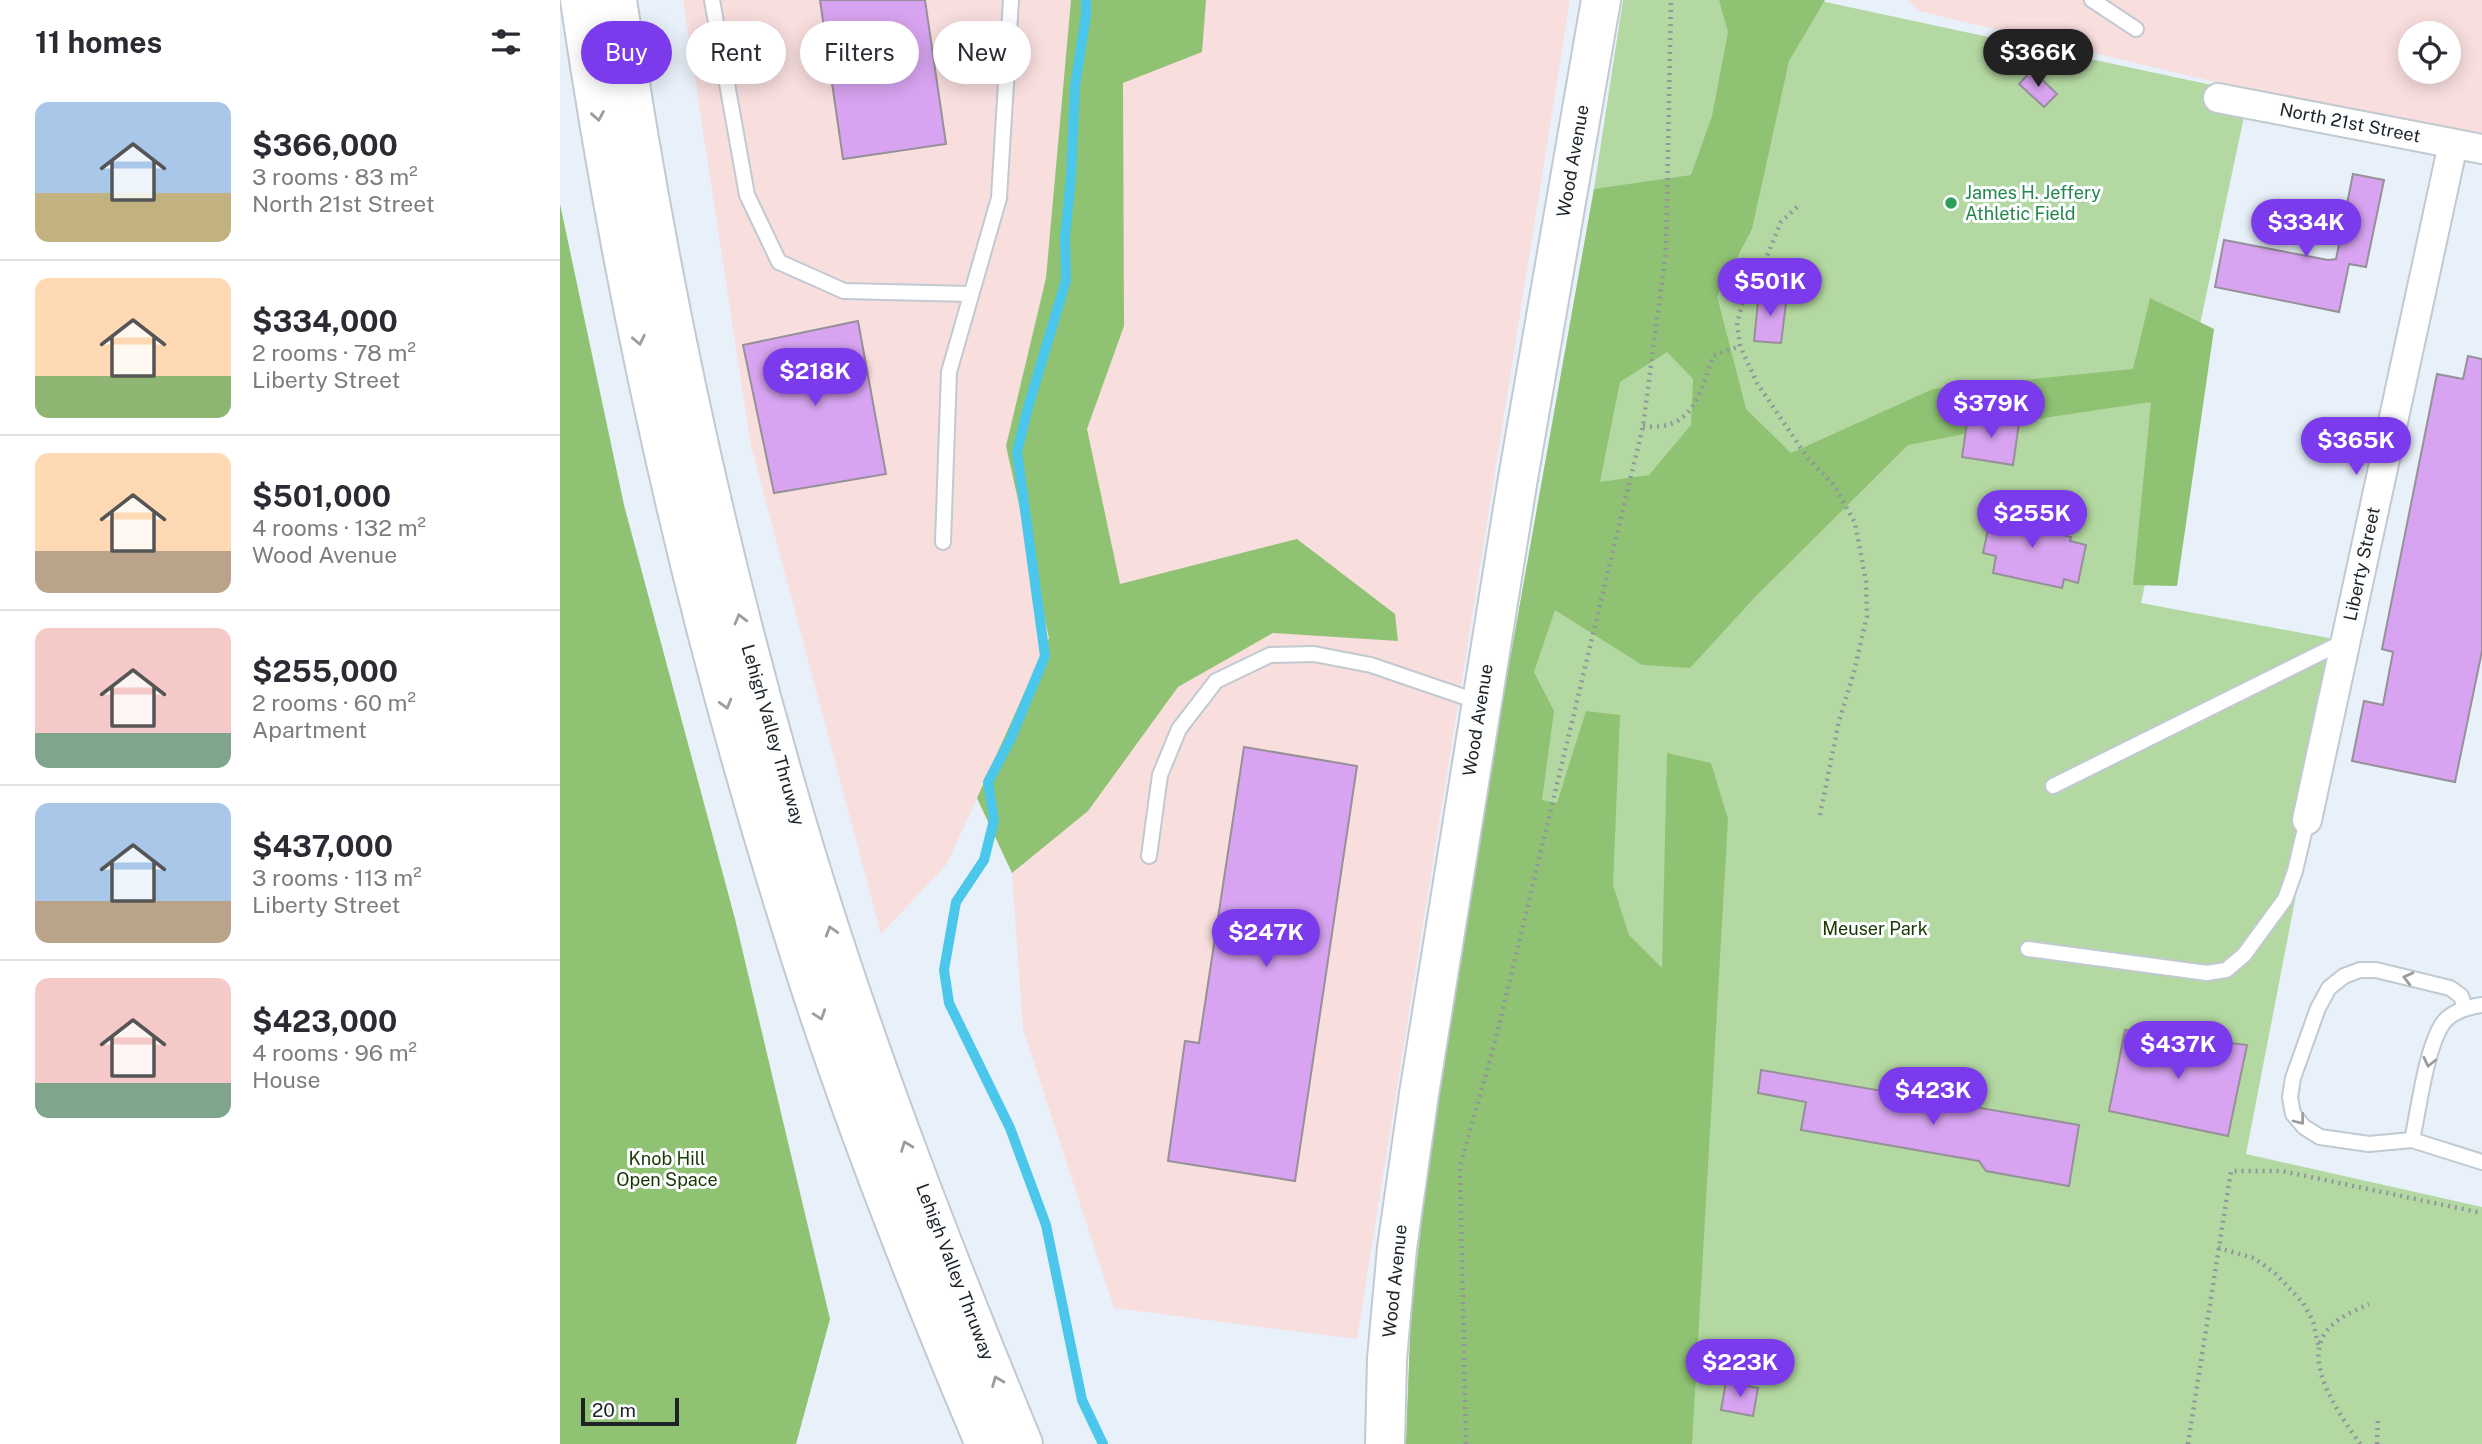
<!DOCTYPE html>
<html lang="en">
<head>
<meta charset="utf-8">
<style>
  body { margin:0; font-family:"Public Sans",sans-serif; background:#f2f2f3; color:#2b2b33; height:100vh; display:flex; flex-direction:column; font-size:26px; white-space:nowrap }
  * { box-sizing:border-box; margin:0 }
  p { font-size:23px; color:#7c7c81 }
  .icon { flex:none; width:38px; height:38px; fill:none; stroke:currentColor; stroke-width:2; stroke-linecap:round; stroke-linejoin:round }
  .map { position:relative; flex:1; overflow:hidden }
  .side { display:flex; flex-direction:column; background:#fff; width:560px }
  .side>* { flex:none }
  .guide { position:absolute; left:21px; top:21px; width:665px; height:63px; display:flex; gap:14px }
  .buttons { position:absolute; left:1838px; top:21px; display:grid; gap:14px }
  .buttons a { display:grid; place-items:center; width:63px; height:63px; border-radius:50%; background:#fff; box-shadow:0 4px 18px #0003; font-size:35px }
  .scale { position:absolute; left:21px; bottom:18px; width:98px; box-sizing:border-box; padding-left:7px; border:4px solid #1f2225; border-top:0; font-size:19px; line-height:24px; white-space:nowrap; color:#1f2225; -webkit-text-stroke:5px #fbfdfe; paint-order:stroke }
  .price { position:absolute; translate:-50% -60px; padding:0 16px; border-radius:24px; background:#7c3aed; color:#fff; font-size:23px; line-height:46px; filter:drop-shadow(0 2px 4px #0008) }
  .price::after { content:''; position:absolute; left:50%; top:42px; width:21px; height:16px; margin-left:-10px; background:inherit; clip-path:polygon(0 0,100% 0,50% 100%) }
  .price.active { background:#222; color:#fff }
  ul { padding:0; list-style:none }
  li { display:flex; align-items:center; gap:21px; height:175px; padding:0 35px }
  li+li { border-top:2px solid #e1e1e2 }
  li span { display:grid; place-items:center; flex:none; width:196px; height:140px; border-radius:14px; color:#555 }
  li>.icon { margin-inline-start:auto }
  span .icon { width:84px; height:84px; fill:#fffc; stroke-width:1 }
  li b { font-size:30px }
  h2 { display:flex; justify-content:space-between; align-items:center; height:84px; padding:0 35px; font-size:30px }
  .chip { padding:0 24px; border-radius:32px; background:#fff; box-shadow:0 4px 18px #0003; font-size:24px; line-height:63px }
  .chip.active { background:#7c3aed; color:#fff }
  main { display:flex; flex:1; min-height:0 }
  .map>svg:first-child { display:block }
  .industrial { fill:#f9dede; fill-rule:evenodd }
  .green { fill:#b4d8a1 }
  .forest { fill:#90c274; fill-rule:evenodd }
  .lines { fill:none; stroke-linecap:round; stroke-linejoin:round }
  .stream { stroke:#4ac7ea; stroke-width:10 }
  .building { fill:#d8a4f1; stroke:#969099; stroke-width:2 }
  .service-casing { stroke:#c1c9d1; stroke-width:18 }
  .minor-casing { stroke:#c1c9d1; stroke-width:32 }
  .secondary-casing { stroke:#c1c9d1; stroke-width:42 }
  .motorway-casing { stroke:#c1c9d1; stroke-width:42 }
  .path { stroke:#90969c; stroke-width:4.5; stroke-dasharray:2 5; stroke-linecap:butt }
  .service { stroke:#fff; stroke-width:14 }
  .minor { stroke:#fff; stroke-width:28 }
  .secondary { stroke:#fff; stroke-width:38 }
  .motorway { stroke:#fff; stroke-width:38 }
  .oneway { stroke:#9a9c9d }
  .leisure-dot { fill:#2e9e5b; stroke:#fbfdfe; stroke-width:2.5 }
  .labels { text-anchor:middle; stroke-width:6; stroke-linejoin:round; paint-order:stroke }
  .street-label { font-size:18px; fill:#1f2225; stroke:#fbfdfe }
  .leisure-label { font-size:18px; fill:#27864d; stroke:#fbfdfe; text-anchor:start }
  .park-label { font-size:18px; fill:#193800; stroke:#fbfdfe }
</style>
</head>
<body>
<main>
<section class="side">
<h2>11 homes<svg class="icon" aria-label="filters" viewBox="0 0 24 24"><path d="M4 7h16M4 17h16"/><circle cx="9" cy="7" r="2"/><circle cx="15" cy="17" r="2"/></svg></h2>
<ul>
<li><span style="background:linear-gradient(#a9c7e8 65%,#c2b280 0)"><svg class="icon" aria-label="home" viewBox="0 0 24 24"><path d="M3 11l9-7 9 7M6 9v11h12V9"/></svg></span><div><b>$366,000</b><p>3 rooms · 83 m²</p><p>North 21st Street</p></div></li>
<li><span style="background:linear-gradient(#ffd9b3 70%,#8fb573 0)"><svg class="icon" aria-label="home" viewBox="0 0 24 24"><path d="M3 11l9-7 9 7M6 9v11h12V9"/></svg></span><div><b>$334,000</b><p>2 rooms · 78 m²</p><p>Liberty Street</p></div></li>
<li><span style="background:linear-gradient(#ffd9b3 70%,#b9a48a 0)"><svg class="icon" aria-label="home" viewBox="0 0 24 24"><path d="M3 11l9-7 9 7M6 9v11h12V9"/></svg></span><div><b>$501,000</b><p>4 rooms · 132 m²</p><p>Wood Avenue</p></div></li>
<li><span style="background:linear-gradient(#f6c9c9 75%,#7fa58c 0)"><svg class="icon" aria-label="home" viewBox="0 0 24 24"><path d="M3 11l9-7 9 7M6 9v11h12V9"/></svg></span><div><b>$255,000</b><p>2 rooms · 60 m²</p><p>Apartment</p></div></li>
<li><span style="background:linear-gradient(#a9c7e8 70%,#b9a48a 0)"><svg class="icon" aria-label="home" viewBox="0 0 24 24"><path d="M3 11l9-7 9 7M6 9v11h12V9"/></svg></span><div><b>$437,000</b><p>3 rooms · 113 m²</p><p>Liberty Street</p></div></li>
<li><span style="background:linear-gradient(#f6c9c9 75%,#7fa58c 0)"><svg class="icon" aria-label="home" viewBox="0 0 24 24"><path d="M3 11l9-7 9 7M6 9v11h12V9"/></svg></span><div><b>$423,000</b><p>4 rooms · 96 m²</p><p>House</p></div></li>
</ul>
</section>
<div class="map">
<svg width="1922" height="1444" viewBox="0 0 1922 1444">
  <rect width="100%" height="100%" fill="#e8f0f9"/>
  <path class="industrial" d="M123,0H1010L797,1339L554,1308L463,1029L452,873L417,799L386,865L321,934L191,446Z
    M1347,0H1922V146L1359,11ZM1850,33H1888V72H1850Z"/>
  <path class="green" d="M1063,0H1256L1689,93L1581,603L1785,641L1686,1154L1922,1207V1444H846L851,1312L863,1205L907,901L1034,189Z"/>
  <path class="forest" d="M511,0H646L642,52L563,83L564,326L527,429L560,584L737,539L835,614L838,641L713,633L618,687L528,811L452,873L417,798L489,638L446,446L486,278Z
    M1159,0H1265L1229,61L1192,229L1157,296L1186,409L1231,453L1373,389L1573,369L1590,298L1654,329L1617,586L1573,585L1591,402L1490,417L1348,445L1196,596L1130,668L1082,665L995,610L974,672L994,711L982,800L997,803L1026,711L1060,715L1053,885L1069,935L1102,968L1107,753L1151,763L1168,819L1132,1444H846L851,1312L875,1113L907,901L1034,189L1131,175L1152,116L1168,32ZM1107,352L1133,379L1131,425L1089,475L1040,482L1060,382Z
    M0,204L64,505L175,919L270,1319L236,1444H0Z"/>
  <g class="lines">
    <path class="stream" d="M526,0V15L515,86L511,177L505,237L506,280L467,411L457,452L485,656L451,738L428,782L434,820L424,860L396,902L384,970L389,1003L450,1128L486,1225L522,1400L543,1444"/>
  </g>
  <path class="building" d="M260,0H365L386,144L283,159Z
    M1472,70L1497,94L1484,107L1459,84Z
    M1793,174L1824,180L1806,267L1789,264L1779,312L1655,287L1664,240L1768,260L1776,259Z
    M1199,292L1227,295L1221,343L1194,341Z
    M298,321L326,474L214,493L183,345Z
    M1908,356L1922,359V651L1895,782L1792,761L1804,701L1823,705L1833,652L1822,649L1877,374L1903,379Z
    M1408,416L1459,423L1453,465L1402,457Z
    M1433,507L1474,516L1480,521L1478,530L1511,537L1510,541L1526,545L1518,583L1504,579L1502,588L1433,573L1436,556L1423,553Z
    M684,747L797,766L735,1181L608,1161L625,1041L639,1043Z
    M1565,1030L1687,1045L1668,1136L1549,1111Z
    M1201,1070L1519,1125L1509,1186L1426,1171L1419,1161L1241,1130L1246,1102L1198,1093Z
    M1166,1382L1198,1388L1193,1416L1161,1410Z"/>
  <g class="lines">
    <g class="service-casing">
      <path id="service" d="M152,0L187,195L219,262L284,291L411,294
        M1532,0L1576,29
        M383,542L389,372L439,198L451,0
        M1493,786L1785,641
        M589,856L600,775L619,729L656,681L710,655L754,654L811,665L919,702
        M1468,949L1647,973L1666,970L1684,955L1725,899L1735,871L1747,820
        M1905,1008L1901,996L1890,988L1816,970H1800L1784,976L1769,988L1758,1008L1733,1078L1730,1097L1733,1114L1744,1127L1760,1137L1809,1144L1852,1140L1922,1162
        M1852,1140C1859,1108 1866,1048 1883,1023C1892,1011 1908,1007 1922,1005"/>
    </g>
    <g class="minor-casing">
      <path id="minor" d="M1658,98L1922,149
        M1747,820L1893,144"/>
    </g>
    <g class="secondary-casing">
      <path id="secondary" d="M825,1444L827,1359L837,1248L859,1094L957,484L1041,0"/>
    </g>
    <g class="motorway-casing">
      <path id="motorway" d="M20,0C68,327 142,649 243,964C295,1127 358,1286 425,1444
        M57,0C96,265 151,526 225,783C289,1008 374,1228 463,1444"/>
    </g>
    <path class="path" d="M1237,207L1221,222L1197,280L1183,301L1177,323L1180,346L1197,383L1247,457L1274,485L1295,523L1306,581L1307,616L1294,672L1279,721L1260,815
      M1083,426C1132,432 1140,395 1153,356L1180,346
      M1658,1248L1694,1258L1716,1274L1743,1303L1753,1321L1759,1349
      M906,1444L900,1167L936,1038L1083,426L1106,251L1111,0
      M1628,1444L1671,1171H1722L1922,1213
      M1800,1444C1781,1416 1737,1358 1771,1326C1781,1316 1796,1310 1809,1304
      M1817,1444L1818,1418"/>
    <use href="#service" class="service"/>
    <use href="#minor" class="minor"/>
    <use href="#secondary" class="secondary"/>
    <use href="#motorway" class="motorway"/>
  </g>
  <defs><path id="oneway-chevron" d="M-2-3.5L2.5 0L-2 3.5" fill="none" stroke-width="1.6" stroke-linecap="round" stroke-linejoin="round" transform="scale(1.75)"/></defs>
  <g class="oneway">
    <use href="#oneway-chevron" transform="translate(38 116) rotate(80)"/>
    <use href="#oneway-chevron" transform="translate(79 340) rotate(78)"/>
    <use href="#oneway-chevron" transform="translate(180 619) rotate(-105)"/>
    <use href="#oneway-chevron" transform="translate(166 704) rotate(74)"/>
    <use href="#oneway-chevron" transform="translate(271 931) rotate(-107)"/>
    <use href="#oneway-chevron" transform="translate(1848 978) rotate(-166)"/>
    <use href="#oneway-chevron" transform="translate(260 1015) rotate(71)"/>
    <use href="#oneway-chevron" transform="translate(1869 1062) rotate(103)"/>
    <use href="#oneway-chevron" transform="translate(1740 1120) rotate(52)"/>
    <use href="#oneway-chevron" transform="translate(346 1146) rotate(-111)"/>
    <use href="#oneway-chevron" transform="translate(437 1381) rotate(-112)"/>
  </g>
  <circle class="leisure-dot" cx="1391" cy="203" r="7"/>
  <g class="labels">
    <g class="street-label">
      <text transform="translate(1790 123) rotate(11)" y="6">North 21st Street</text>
      <text transform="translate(1013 161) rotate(-80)" y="6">Wood Avenue</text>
      <text transform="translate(1802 564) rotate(-78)" y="6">Liberty Street</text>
      <text transform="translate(918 720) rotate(-81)" y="6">Wood Avenue</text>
      <text transform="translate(213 735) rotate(74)" y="6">Lehigh Valley Thruway</text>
      <text transform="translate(395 1272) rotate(69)" y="6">Lehigh Valley Thruway</text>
      <text transform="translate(835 1281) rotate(-84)" y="6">Wood Avenue</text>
    </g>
    <g class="leisure-label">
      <text x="1405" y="199">James H. Jeffery<tspan x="1405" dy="21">Athletic Field</tspan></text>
    </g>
    <g class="park-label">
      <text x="1315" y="935">Meuser Park</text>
      <text x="107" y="1165">Knob Hill<tspan x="107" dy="21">Open Space</tspan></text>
    </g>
  </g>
</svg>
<div class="buttons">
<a><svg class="icon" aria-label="locate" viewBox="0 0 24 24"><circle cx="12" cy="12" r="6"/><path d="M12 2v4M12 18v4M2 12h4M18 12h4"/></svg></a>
</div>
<div class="scale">20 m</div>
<b class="price active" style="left:1478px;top:89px">$366K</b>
<b class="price" style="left:1746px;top:259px">$334K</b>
<b class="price" style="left:1210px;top:318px">$501K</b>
<b class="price" style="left:255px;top:408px">$218K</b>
<b class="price" style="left:1431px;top:440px">$379K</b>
<b class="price" style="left:1796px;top:477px">$365K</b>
<b class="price" style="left:1472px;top:550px">$255K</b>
<b class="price" style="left:706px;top:969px">$247K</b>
<b class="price" style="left:1618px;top:1081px">$437K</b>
<b class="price" style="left:1373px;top:1127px">$423K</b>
<b class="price" style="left:1180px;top:1399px">$223K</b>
<div class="guide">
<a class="chip active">Buy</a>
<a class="chip">Rent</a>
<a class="chip">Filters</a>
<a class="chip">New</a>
</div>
</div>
</main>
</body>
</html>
